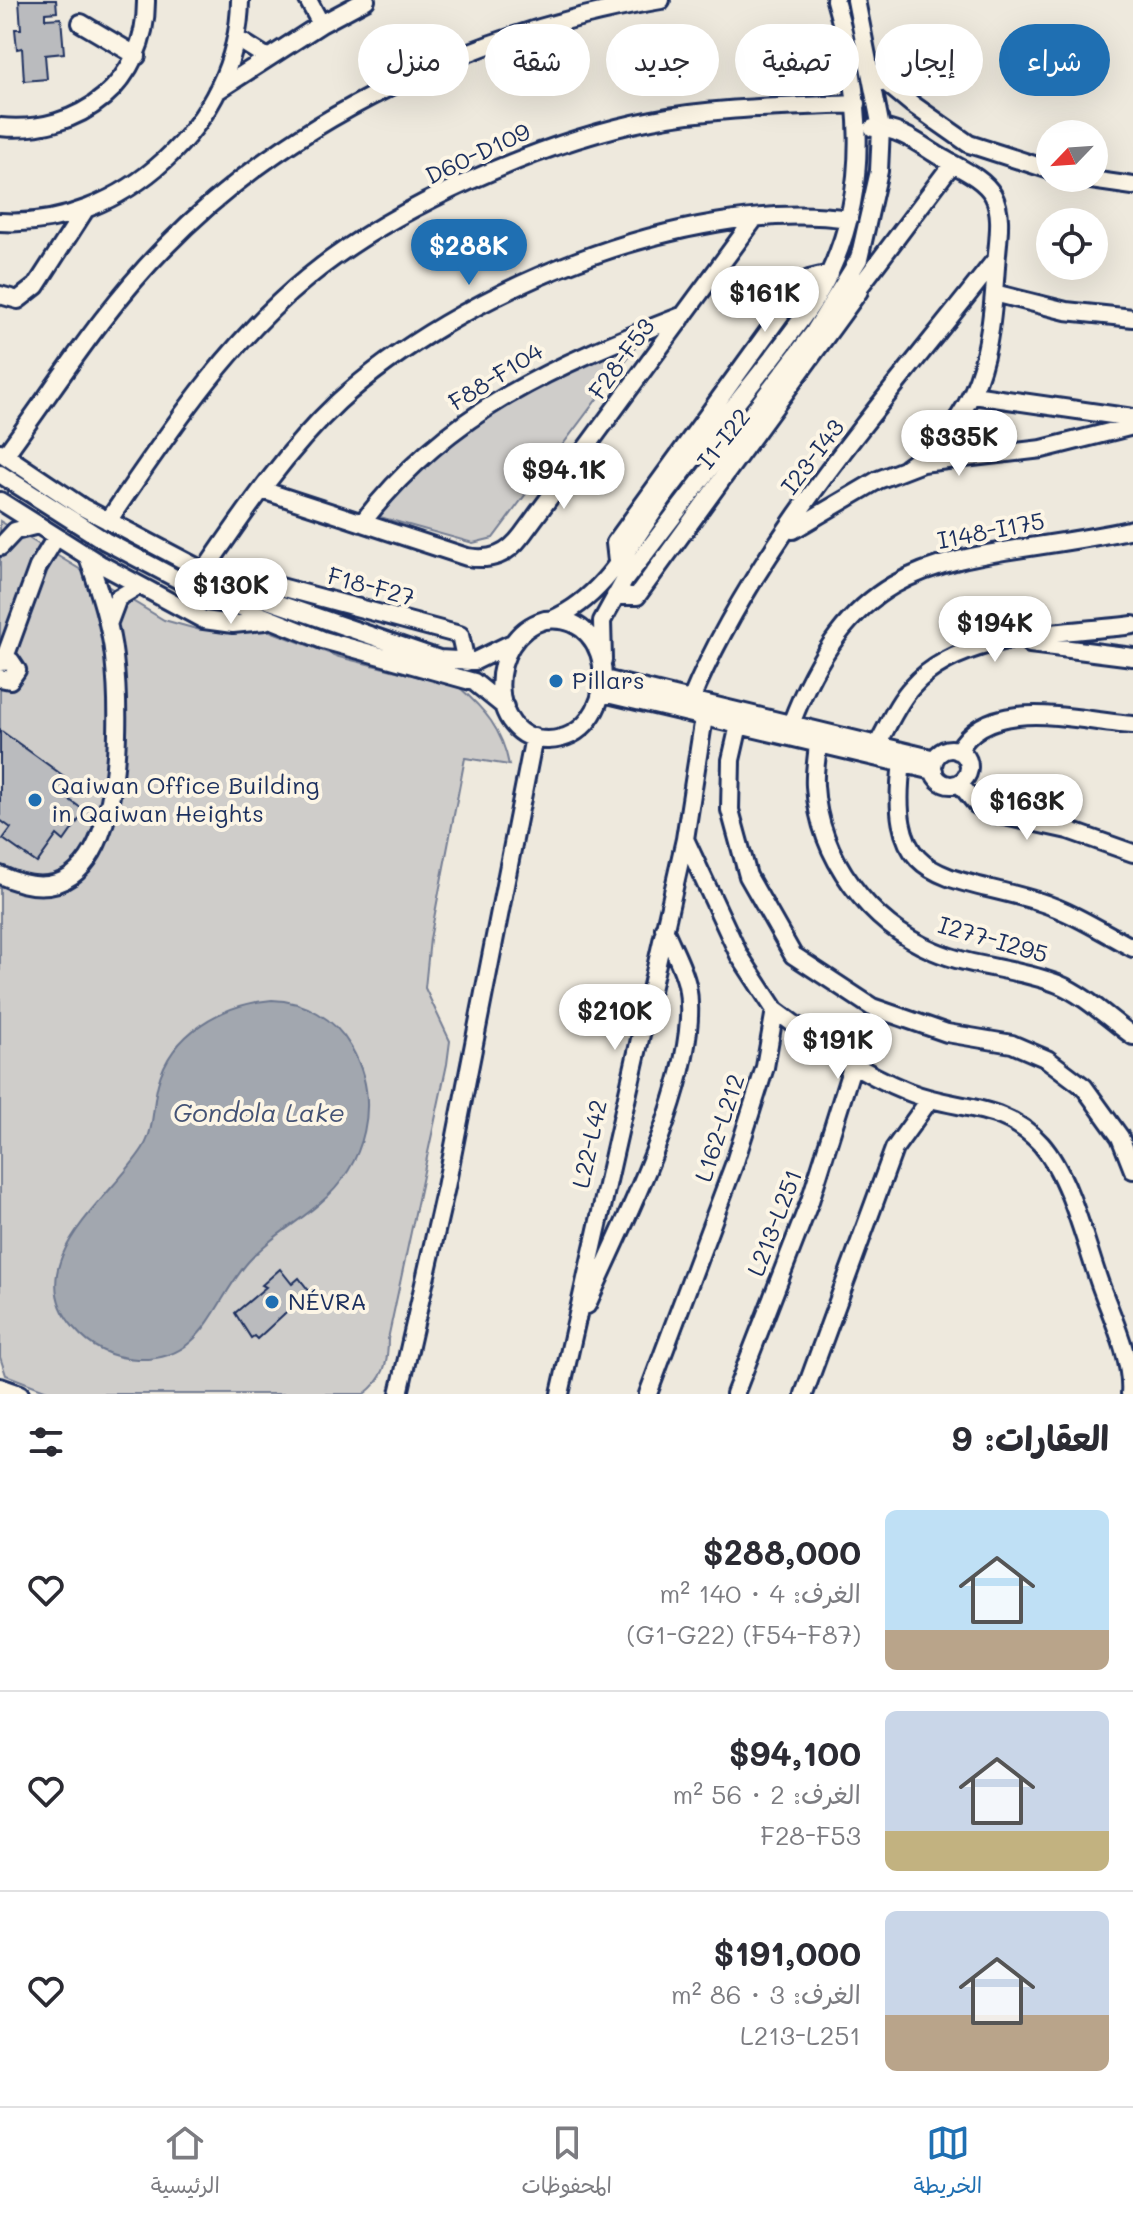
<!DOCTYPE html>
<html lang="ar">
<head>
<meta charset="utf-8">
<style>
  body { margin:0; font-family:Mali,"Playpen Sans Arabic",sans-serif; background:#f2f2f3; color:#2b2b33; direction:rtl; height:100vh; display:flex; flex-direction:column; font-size:30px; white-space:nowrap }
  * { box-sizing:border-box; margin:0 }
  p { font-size:26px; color:#7c7c81 }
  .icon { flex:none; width:44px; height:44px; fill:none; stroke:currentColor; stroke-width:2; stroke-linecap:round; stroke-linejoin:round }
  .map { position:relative; height:1394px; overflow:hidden; direction:ltr }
  .drawer { display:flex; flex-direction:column; background:#fff; flex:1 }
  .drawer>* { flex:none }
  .hud { position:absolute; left:24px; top:24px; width:1086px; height:72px; direction:rtl; display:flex; gap:16px }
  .needle { width:52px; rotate:245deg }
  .tools { position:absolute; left:1036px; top:120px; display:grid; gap:16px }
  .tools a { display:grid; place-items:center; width:72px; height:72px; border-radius:50%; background:#fff; box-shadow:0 8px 32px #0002; font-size:40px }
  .price { position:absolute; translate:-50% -68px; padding:0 18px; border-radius:28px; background:#fff; color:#222; font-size:26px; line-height:52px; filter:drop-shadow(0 2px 4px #0008) }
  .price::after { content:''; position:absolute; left:50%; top:48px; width:24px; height:18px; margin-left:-12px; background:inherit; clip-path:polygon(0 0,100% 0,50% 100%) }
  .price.current { background:#1f6fb2; color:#fff }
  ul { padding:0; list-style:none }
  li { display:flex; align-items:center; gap:24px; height:200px; padding:0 24px }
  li+li { border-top:2px solid #e1e1e2 }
  li span { display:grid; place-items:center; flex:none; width:224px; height:160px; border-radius:12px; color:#555 }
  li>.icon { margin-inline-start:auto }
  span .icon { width:96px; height:96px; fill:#fffc; stroke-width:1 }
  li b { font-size:34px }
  h2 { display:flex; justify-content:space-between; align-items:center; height:96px; padding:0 24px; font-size:34px }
  .tag { padding:0 28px; border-radius:36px; background:#fff; box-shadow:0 8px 32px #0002; font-size:28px; line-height:72px }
  .tag.current { background:#1f6fb2; color:#fff }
  .tab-bar { display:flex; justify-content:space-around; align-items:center; height:112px; border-top:2px solid #e1e1e2; background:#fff; font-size:22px; color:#7c7c81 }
  .tab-bar a { display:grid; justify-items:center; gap:4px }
  .tab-bar .current { color:#1f6fb2 }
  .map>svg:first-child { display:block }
  .green { fill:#cfcdca; stroke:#757e94; stroke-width:2 }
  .water { fill:#a2a7af; stroke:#6c778f; stroke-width:2 }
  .building { fill:#babbbe; stroke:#1b2f5e; stroke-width:2 }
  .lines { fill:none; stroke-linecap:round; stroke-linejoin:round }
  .minor-casing { stroke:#1b2f5e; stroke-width:22 }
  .minor { stroke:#fcf5e5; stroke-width:16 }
  .poi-dot { fill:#1f6fb2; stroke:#fcf5e5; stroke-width:3 }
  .labels { text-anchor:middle; stroke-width:8; stroke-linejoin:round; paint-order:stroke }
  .street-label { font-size:24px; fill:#1b2f5e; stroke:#fcf5e5 }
  .poi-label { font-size:24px; fill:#1b2f5e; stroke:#fcf5e5; text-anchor:start }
  .water-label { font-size:26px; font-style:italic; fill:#445376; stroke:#fcf5e5 }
</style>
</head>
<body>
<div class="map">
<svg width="1133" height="1394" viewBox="0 0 1133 1394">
  <rect width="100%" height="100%" fill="#eee9dd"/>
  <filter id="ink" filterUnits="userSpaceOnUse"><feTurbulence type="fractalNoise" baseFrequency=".0125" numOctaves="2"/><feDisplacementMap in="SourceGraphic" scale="16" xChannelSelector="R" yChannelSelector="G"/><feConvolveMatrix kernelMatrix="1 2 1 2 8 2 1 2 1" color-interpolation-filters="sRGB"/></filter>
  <g filter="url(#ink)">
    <path class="green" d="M634,342L635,348L493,538L473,543L380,517V511L424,463L521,390Z
      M0,521L164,620L200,630L262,628L339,657L458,686C485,710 502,729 509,765L465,758L430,939L425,988L450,1041L447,1064L388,1339C388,1363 384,1379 364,1394H55L6,1375L0,1357Z"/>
    <path class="water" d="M272,1000C304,1001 335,1018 351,1047C382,1101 366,1165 319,1204C296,1224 269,1238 249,1261C213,1301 205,1362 137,1359C112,1358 90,1347 74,1328C17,1262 111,1199 143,1148C155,1128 152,1106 158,1084C171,1033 223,1004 272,1000Z"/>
    <path class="building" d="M19,0H56L57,12L45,13V19L61,18L64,53L45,55L47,79L24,81L22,48L17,49L15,29H21Z
      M0,730L65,777L56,790L85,811L64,841L57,835L37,863L3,839L11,828L0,820Z
      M280,1269L292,1284L299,1278L309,1291L257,1339L254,1336L251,1338L235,1313L266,1287L262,1285Z"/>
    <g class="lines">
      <g class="minor-casing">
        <path id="minor" d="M308,0L321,24
          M81,23L137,56
          M236,38L268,58
          M872,71L912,104L969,144L1050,170
          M217,91L321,24L366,0
          M0,127C80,135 147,82 146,0
          M873,128C898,127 918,143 939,156C956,167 982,176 993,195C1004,215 997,244 996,267C990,353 983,416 906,468
          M1077,178L1133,186
          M0,222C121,230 239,122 240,0
          M994,293L1066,311L1133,318
          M0,295L18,300L36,286L85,210
          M852,297L952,164
          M973,395L1133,418
          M0,452L82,507L244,592L439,659L475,661L510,644
          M5,455C56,386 103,310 164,248C293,115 480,30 661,0
          M0,474L105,541L198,590L323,640L474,682L505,707
          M262,490L467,557C492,561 507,555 522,535L755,218
          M0,501L100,564L204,620L233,624L265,621
          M108,521C167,435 226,344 307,278C393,207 543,141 652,120C718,107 789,107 857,104
          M362,523C448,410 556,365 684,315
          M793,530L878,480L922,463L1042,449L1133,426
          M0,547L15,531L38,525
          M617,561L615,543L796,293L809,279L830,274
          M203,573C244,513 285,452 338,402C456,293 687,196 849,219
          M244,592L266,583L460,635L466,662
          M615,596H637L859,291
          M553,619C609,595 636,532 672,486C705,442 739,400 773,357C793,330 816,303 830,272C871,184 861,91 835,0
          M545,620C622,611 621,738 548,740C486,741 484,637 545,620Z
          M109,622L118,598L138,586
          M1030,644L1133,657
          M4,660L38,567L56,537
          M603,660L602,621L624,581L814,332L859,259L879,171L881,128L856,0
          M0,662L11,661L17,670L10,680L0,678
          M604,679L935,759
          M603,693L934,771
          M691,700C756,542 891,394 996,259
          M791,724C862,535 968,566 1133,529
          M739,725L731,760L730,810L748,876L793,955L872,1007L947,1033L1012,1044L1047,1059L1084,1087L1120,1137L1133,1170
          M818,744C817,757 814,772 815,786C819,857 869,924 934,951C973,968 1018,968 1058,984C1085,995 1109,1019 1133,1036
          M877,745C888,726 897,703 912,687C961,631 1064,634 1133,625
          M933 767a18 18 0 1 1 36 0a18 18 0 1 1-36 0Z
          M958,751C990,693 1080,722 1133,725
          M902,763C886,888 948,873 1040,902C1072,912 1103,932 1133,948
          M960,784L977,805L991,813L1068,830L1133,853
          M0,875C125,934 122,727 114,657C110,622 99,590 88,557
          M775,1010C818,1042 858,1072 909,1092C957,1111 1003,1102 1041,1144C1070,1177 1085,1242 1100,1284C1111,1315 1133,1360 1130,1394
          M587,1305C621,1227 704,1069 687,985C683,966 671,946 664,928
          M0,1387L20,1394
          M399,1394L446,1187L534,737
          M560,1394L685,839L704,717
          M648,1394L735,1162L765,1067L775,1010L739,955L685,839
          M735,1394L810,1201L852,1067
          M804,1394L894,1149L930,1099"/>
      </g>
      <use href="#minor" class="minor"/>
    </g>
  </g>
  <g class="poi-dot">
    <circle cx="556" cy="681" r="8"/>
    <circle cx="35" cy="800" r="8"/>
    <circle cx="272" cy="1302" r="8"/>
  </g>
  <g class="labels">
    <g class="street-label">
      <text transform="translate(478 154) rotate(-25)" y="8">D60-D109</text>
      <text transform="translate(622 359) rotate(-54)" y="8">F28-F53</text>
      <text transform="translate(496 377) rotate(-32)" y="8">F88-F104</text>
      <text transform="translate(724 439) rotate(-52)" y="8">I1-I22</text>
      <text transform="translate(813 457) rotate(-53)" y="8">I23-I43</text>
      <text transform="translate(991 531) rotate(-11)" y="8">I148-I175</text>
      <text transform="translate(371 587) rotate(15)" y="8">F18-F27</text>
      <text transform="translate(993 940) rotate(16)" y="8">I277-I295</text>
      <text transform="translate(720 1128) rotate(-72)" y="8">L162-L212</text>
      <text transform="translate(590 1144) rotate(-78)" y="8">L22-L42</text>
      <text transform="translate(775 1223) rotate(-69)" y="8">L213-L251</text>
    </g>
    <g class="poi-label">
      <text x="572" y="689">Pillars</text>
      <text x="51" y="794">Qaiwan Office Building<tspan x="51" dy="28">in Qaiwan Heights</tspan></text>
      <text x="288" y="1310">NÉVRA</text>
    </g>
    <g class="water-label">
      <text x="259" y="1122">Gondola Lake</text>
    </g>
  </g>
</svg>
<div class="tools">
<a><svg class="needle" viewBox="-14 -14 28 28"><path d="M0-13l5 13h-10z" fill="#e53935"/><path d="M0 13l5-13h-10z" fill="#7c7c81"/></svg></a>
<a><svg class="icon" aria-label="locate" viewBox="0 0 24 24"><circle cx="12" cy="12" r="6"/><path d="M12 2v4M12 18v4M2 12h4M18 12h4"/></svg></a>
</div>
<b class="price current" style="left:469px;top:287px">$288K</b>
<b class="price" style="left:765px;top:334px">$161K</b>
<b class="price" style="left:959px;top:478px">$335K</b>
<b class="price" style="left:564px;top:511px">$94.1K</b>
<b class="price" style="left:231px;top:626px">$130K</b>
<b class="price" style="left:995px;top:664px">$194K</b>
<b class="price" style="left:1027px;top:842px">$163K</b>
<b class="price" style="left:615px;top:1052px">$210K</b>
<b class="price" style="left:838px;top:1081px">$191K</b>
<div class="hud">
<a class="tag current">شراء</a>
<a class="tag">إيجار</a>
<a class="tag">تصفية</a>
<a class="tag">جديد</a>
<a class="tag">شقة</a>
<a class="tag">منزل</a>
</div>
</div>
<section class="drawer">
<h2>العقارات: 9<svg class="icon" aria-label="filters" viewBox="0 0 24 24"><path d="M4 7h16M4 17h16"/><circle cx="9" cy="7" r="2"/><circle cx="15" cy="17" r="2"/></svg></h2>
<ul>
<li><span style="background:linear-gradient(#bfe0f5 75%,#b9a48a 0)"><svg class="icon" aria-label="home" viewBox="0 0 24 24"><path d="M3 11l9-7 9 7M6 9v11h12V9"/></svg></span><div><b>$288,000</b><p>الغرف: 4 · 140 m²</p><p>(F54-F87) (G1-G22)</p></div><svg class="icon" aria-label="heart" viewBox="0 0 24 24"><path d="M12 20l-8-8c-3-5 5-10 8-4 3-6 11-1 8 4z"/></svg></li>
<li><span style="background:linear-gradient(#c9d6e8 75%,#c2b280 0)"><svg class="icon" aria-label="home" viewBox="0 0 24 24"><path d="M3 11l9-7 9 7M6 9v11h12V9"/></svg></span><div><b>$94,100</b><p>الغرف: 2 · 56 m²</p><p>F28-F53</p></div><svg class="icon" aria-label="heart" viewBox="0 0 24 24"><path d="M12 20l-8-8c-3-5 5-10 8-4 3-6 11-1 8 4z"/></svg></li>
<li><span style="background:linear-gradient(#c9d6e8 65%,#b9a48a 0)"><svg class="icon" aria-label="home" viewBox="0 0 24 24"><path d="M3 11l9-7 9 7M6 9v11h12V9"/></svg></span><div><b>$191,000</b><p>الغرف: 3 · 86 m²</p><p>L213-L251</p></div><svg class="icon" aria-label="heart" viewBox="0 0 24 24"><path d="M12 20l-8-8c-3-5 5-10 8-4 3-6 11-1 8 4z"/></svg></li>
</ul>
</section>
<nav class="tab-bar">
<a class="current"><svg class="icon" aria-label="map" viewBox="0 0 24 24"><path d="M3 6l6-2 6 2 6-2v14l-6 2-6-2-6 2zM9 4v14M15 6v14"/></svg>الخريطة</a>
<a><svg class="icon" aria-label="saved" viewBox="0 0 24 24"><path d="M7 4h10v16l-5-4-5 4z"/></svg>المحفوظات</a>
<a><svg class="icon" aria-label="home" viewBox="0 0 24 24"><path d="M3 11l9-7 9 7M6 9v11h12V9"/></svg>الرئيسية</a>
</nav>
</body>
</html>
